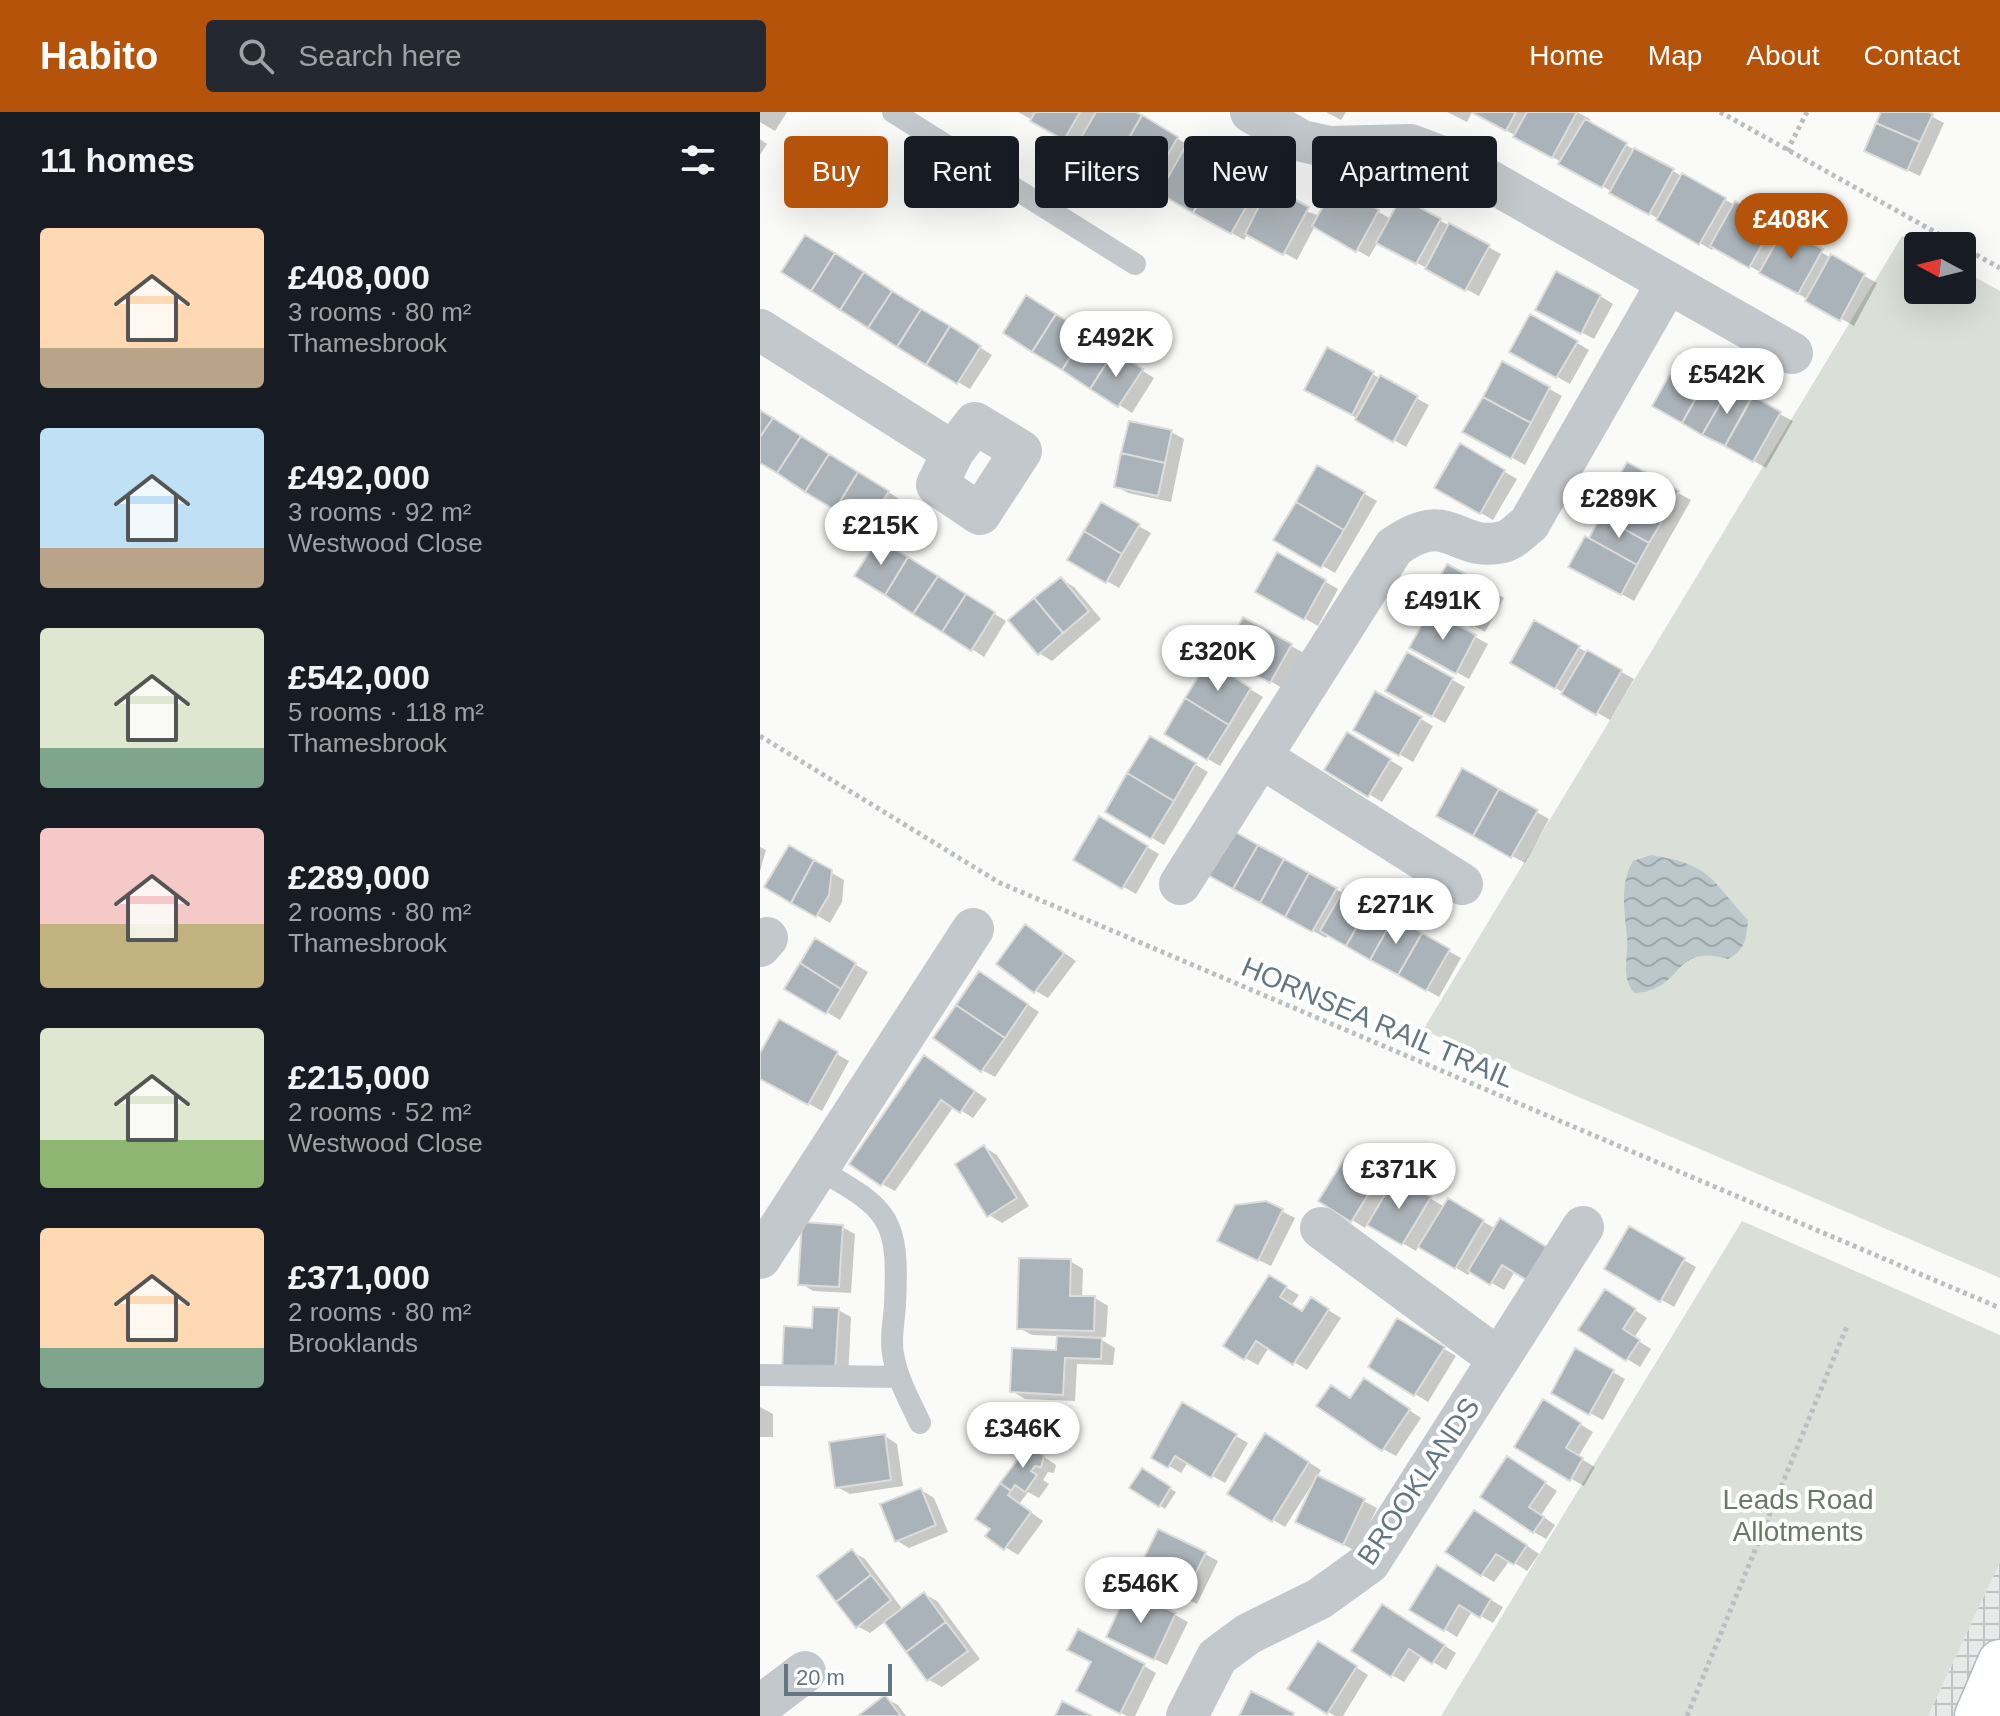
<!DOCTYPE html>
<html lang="en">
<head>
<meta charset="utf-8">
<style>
  body { margin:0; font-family:Helvetica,sans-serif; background:#242831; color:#f1f3f6; height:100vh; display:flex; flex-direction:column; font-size:30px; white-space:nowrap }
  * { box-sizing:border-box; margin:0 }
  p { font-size:26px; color:#9ea1a6 }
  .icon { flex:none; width:44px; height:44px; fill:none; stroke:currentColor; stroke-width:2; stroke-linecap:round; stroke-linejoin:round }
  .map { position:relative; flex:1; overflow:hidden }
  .sheet { display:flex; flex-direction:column; background:#171b24; width:760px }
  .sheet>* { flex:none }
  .hud { position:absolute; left:24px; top:24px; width:760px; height:72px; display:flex; gap:16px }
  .needle { width:52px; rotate:277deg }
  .tools { position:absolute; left:1144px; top:120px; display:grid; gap:16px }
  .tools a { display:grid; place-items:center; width:72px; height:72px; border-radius:8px; background:#171b24; box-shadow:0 8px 32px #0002; font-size:40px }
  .scale { position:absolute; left:24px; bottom:20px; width:108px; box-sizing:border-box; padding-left:8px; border:4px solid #657683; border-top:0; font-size:22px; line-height:28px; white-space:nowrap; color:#657683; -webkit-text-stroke:6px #fff; paint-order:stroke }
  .price { position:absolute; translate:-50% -68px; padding:0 18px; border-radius:28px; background:#fff; color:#222; font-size:26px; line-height:52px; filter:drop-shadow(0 2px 4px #0008) }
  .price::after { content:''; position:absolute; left:50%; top:48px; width:24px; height:18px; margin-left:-12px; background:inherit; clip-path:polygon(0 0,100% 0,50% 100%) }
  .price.current { background:#b45309; color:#fff }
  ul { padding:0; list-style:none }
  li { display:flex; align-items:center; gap:24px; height:200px; padding:0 40px }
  li span { display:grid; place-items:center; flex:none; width:224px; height:160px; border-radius:8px; color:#555 }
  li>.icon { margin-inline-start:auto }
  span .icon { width:96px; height:96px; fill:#fffc; stroke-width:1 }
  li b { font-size:34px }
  h2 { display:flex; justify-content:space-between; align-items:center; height:96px; padding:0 40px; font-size:34px }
  .chip { padding:0 28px; border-radius:8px; background:#171b24; box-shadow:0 8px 32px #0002; font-size:28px; line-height:72px }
  .chip.current { background:#b45309; color:#fff }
  header { display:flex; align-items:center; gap:48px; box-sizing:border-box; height:112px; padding:0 40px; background:#b45309; color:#fff }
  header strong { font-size:38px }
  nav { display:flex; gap:44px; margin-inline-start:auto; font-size:28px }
  .search { width:560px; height:72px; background:#242831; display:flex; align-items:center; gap:20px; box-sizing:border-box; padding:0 28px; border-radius:8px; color:#9ea1a6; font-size:30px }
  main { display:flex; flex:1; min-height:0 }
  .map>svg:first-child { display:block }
  .industrial { fill:url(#industrial-grid) }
  .green { fill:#dadfd7 }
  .water { fill:url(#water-waves) }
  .shadow { fill:#0003 }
  .building { fill:#aab3b9; stroke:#dcdcda; stroke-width:2 }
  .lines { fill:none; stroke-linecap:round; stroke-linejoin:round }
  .secondary-casing { stroke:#b3babf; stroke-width:47 }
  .path { stroke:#bbbfc2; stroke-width:5; stroke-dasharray:4 4; stroke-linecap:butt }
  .lane { stroke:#c3c8cc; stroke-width:22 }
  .street { stroke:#c3c8cc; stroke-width:42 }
  .secondary { stroke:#fff; stroke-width:44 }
  .labels { text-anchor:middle; stroke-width:8; stroke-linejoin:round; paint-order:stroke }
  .street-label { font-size:28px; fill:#657683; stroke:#fff }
  .park-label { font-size:28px; fill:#687a64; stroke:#fff }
</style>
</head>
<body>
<header>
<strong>Habito</strong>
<div class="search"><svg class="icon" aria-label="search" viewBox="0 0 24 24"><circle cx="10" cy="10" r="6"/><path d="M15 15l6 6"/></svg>Search here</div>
<nav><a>Home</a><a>Map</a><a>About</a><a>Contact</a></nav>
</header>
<main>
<section class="sheet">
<h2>11 homes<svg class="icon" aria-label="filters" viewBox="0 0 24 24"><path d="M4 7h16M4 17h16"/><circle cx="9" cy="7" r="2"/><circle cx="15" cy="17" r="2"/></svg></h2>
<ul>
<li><span style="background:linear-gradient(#ffd9b3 75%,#b9a48a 0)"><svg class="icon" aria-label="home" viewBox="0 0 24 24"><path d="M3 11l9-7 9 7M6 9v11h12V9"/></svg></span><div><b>£408,000</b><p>3 rooms · 80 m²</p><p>Thamesbrook</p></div></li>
<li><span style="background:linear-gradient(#bfe0f5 75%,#b9a48a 0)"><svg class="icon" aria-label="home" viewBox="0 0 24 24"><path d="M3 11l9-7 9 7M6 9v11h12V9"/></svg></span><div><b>£492,000</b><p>3 rooms · 92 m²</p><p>Westwood Close</p></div></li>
<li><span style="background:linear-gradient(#dfe7d0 75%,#7fa58c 0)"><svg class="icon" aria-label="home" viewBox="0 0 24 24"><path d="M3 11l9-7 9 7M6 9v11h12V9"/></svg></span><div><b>£542,000</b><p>5 rooms · 118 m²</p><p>Thamesbrook</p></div></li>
<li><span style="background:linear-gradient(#f6c9c9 60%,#c2b280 0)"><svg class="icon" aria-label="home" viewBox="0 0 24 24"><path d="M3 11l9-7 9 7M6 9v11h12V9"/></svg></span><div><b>£289,000</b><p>2 rooms · 80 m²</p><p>Thamesbrook</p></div></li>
<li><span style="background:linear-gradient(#dfe7d0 70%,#8fb573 0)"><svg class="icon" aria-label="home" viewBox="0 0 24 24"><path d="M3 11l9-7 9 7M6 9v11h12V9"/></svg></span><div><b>£215,000</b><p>2 rooms · 52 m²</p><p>Westwood Close</p></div></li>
<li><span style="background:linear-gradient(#ffd9b3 75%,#7fa58c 0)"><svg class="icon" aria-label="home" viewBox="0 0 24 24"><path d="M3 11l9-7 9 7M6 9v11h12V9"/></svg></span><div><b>£371,000</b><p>2 rooms · 80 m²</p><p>Brooklands</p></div></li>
</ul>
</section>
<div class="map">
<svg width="1240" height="1604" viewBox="0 0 1240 1604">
  <defs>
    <pattern id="industrial-grid" width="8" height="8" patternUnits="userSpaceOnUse" patternTransform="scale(2)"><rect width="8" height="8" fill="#e8e9e9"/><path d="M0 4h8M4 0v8" fill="none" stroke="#c0c1c2"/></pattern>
    <pattern id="water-waves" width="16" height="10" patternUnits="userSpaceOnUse" patternTransform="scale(2)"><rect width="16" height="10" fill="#bbc7cb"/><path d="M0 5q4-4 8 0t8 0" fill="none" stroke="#9ca6aa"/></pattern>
  </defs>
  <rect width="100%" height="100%" fill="#fafaf8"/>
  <path class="industrial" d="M1240,1450V1604H1168Z"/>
  <path class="green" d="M1142,124L1159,134L1158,178H1202V158L1240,179V1166L663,918Z
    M982,1109L1240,1223V1450L1168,1604H681Z"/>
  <path class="water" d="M891,743C952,753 949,766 988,808C986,827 986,837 968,847C911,830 925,879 874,881C860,862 869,846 867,825C865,799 859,773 873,749Z"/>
  <path class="shadow" d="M0,0H27L15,19L0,10Z
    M258,0H373L430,34L426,40L506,85L560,104L576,76L631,107L642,88L741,142L719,184L618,130L609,145L555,114L537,148L488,121L484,128L414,88L405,75L353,45L342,63L312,45L318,34Z
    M566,0H586L581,8Z
    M687,0H712L707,10Z
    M715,0H817L830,7L828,11L878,40L1117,171L1094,214L955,134L952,138Z
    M1124,0H1163L1184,11L1160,64L1119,45Z
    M0,27L7,32L0,43Z
    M58,133L232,243L210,277L198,270Z
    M840,184L853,192L834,227L778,197Z
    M279,193L394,266L372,301L245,220Z
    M771,204L829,238L810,272L751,239Z
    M568,238L669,293L646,335L547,277Z
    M921,244L963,267L962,271L970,276L1033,309L1006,356L895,293Z
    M743,251L802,284L765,353L705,319Z
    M0,299L141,388L119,423L0,348Z
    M411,320L424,327L411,390L368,381L356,374Z
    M700,334L757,367L733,408L676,375Z
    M867,353L931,388L874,489L811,454L857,381Z
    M558,355L617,389L575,461L516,427Z
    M341,393L391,421L359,476L310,448Z
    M131,437L246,509L224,545L212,537Z
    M518,443L578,477L558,514L497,479Z
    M688,455L744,486L725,520L669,489Z
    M301,467L314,475L341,507L292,549L279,541Z
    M670,500L728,532L709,567L652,536Z
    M484,508L544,541L524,577L464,543Z
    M775,511L874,567L850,608L753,551Z
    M648,543L705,575L685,611L628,579Z
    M449,552L503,585L460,654L448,647Z
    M616,581L673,614L653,650L596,618Z
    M588,623L643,656L622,690L567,657Z
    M391,627L448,660L404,733L347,699Z
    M703,659L789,707L765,751L679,704Z
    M339,707L399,742L376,782L315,747Z
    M471,720L701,846L679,885L568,822L566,826L449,762Z
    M0,735L6,738L0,759Z
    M29,736L84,768L82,790L70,811L7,774Z
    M266,815L316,849L288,886L276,879Z
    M55,829L108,860L80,908L27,877Z
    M232,869L279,900L235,965L222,958Z
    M20,910L89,949L62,999L0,965V945Z
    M177,953L227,987L213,1006L194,994L135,1079L122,1072Z
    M224,1035L237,1043L269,1094L242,1111L229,1103Z
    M601,1051L634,1072L637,1067L685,1095L688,1089L736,1117L755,1159L744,1178L711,1159L708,1163L659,1133L656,1139L608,1111L605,1116L560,1088Z
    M506,1091L535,1106L511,1154L472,1135Z
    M82,1115L95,1122L91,1181L53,1179L40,1171Z
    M870,1117L936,1155L914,1195L847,1156Z
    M310,1149L323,1157L322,1186H335L348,1194L346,1225H336L355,1236L353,1253L317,1252L315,1289L265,1287L252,1279L298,1240L299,1224L272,1223L259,1216Z
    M510,1166L539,1183L531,1194L543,1202L552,1188L581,1206L547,1258L509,1235L498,1253L485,1246Z
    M858,1187L887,1206L874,1226L891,1237L880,1255L821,1218Z
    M78,1198L91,1205L88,1267L37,1265L54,1218Z
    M638,1209L696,1244L668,1290L610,1255Z
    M816,1239L865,1267L843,1308L793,1281Z
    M617,1276L661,1306L636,1344L623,1337L592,1288Z
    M783,1290L833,1320L818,1345L835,1355L824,1374L756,1334Z
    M423,1293L488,1331L465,1371L428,1350L421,1361L394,1345Z
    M0,1295L13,1302V1325H0Z
    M125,1324L137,1332L143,1374L90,1382L77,1375Z
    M518,1331L561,1358L557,1365L617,1396L596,1439L550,1416L551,1374L525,1415L470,1382Z
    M281,1343L296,1353L294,1361L288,1360L283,1368L289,1372L279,1386L268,1380L259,1392L283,1409L258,1443L228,1424L232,1417L217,1406Z
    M760,1354L797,1379L781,1403L795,1413L786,1427L774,1420Z
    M382,1359L416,1380L405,1397L372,1375Z
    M161,1378L174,1386L188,1420L149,1436L136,1428Z
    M728,1407L779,1442L767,1459L750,1448L734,1470L722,1463Z
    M92,1440L105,1447L143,1498L164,1482L177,1489L220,1547L182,1575L169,1568L126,1509L110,1521L97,1514Z
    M445,1442L458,1449L437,1492L390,1470Z
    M677,1456L743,1495L733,1511L712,1499L697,1525L652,1497Z
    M635,1502L696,1541L686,1558L662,1543L644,1570L632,1563Z
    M415,1503L428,1510L407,1553L361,1531Z
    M571,1539L608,1563L583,1604H575L530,1576Z
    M333,1550L384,1554L396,1561L375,1604H367L331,1586Z
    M125,1586L138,1593L146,1604H101Z"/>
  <path class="building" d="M275,0H320L304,28L270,9Z
    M336,0H376L382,3L356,49L340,39L329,58L309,46Z
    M711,0H756L746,19Z
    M767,0H817L792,46L753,25Z
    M1121,0H1168L1173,2L1160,30L1116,11Z
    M382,3L418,25L392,70L356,49Z
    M825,7L867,31L842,76L798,52Z
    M1116,11L1160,30L1147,59L1104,39Z
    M874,36L914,57L889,103L849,81Z
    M424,37L458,56L433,101L399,81Z
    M458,56L496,77L471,122L433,101Z
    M922,61L966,86L939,133L896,108Z
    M575,73L619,98L596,140L552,114Z
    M509,74L549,95L523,143L485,122Z
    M641,85L681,107L656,152L616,131Z
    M975,89L1014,111L989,156L950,134Z
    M689,111L730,133L705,179L665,157Z
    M1024,116L1063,137L1038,182L999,161Z
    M45,123L75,141L51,179L21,160Z
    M75,141L104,160L80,198L51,179Z
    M1071,142L1105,162L1080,209L1045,189Z
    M796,159L841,183L821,222L775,198Z
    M104,160L132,179L108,216L80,198Z
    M132,179L161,197L137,235L108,216Z
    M266,183L296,202L272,240L243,221Z
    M161,197L190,214L166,253L137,235Z
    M296,202L326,221L302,258L272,240Z
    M770,202L818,229L796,266L749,240Z
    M190,214L221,234L197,272L166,253Z
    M326,221L354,239L330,277L302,258Z
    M567,235L614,260L592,303L544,278Z
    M354,239L383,257L358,295L330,277Z
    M921,242L951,258L922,311L892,294Z
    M742,249L790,275L771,311L723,285Z
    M950,262L970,274L942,323L922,311Z
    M620,263L658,284L633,330L595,308Z
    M970,274L991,286L965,334L942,323Z
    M993,284L1021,300L993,350L965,334Z
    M723,285L771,311L751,347L702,320Z
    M0,298L13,306L0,325Z
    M13,306L41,324L17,361L0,351V325Z
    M369,309L412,318L405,351L361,341Z
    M41,324L69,342L45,380L17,361Z
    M700,331L745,358L720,402L674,376Z
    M361,341L405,351L398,384L354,375Z
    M69,342L98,360L75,398L45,380Z
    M867,350L919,379L902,409L850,380Z
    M557,353L605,380L584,418L536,390Z
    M98,360L129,379L106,417L75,398Z
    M854,381L902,409L889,431L841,404Z
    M341,390L380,412L362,442L324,419Z
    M536,390L584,418L561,456L513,428Z
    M841,404L889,431L877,453L829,426Z
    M324,419L362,442L346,471L307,448Z
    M825,424L877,453L861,483L808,455Z
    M118,427L148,445L125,483L94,464Z
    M517,440L566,468L544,508L495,480Z
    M148,445L178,464L153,502L125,483Z
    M687,452L733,477L712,515L666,489Z
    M178,464L206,482L182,520L153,502Z
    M301,465L329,499L303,521L274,486Z
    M206,482L235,500L211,539L182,520Z
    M274,486L303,521L278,543L248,508Z
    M670,498L716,523L696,562L649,536Z
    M483,505L532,532L510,571L461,544Z
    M774,508L820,534L795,577L750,551Z
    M827,538L862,558L836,603L801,582Z
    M647,540L693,566L672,605L625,579Z
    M448,549L491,576L469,613L425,586Z
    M615,579L662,605L639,644L593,618Z
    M425,586L469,613L447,648L404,622Z
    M587,620L631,647L608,685L564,658Z
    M390,624L436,651L414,689L367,661Z
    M702,656L739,677L713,724L676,704Z
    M367,661L414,689L391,727L345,700Z
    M739,677L778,698L751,746L713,724Z
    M339,704L388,734L362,777L313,748Z
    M470,717L498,733L473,777L446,762Z
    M29,733L54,748L31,791L4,775Z
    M498,733L524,747L500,791L473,777Z
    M524,747L549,761L525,805L500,791Z
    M54,748L72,758L69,783L56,805L31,791Z
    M549,761L577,776L552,820L525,805Z
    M584,777L610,792L586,834L560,819Z
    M610,792L634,805L610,848L586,834Z
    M634,805L662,821L638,863L610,848Z
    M265,812L304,841L274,881L236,852Z
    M662,821L690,837L666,879L638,863Z
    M55,826L96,851L81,877L40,851Z
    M40,851L81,877L66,902L24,877Z
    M219,859L268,892L245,926L196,893Z
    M196,893L245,926L221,960L173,926Z
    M19,907L78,940L48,993L0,967V941Z
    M164,943L215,979L200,1001L181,988L121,1074L89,1052Z
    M224,1033L257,1086L227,1105L195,1052Z
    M588,1041L621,1062L591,1110L558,1089Z
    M636,1064L671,1085L642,1133L607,1113Z
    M688,1086L724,1108L695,1157L658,1135Z
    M506,1089L523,1097L498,1149L457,1129L475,1093Z
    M740,1106L788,1136L768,1169L742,1153L730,1173L708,1159Z
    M42,1110L83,1113L79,1175L38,1173Z
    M869,1114L925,1146L900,1190L844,1157Z
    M259,1146L311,1147L310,1184H335L334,1219L257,1217Z
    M509,1163L527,1174L520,1185L542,1199L551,1185L569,1197L533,1253L496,1229L484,1248L463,1234Z
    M845,1177L876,1197L863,1217L880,1228L866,1249L818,1218Z
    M53,1195L79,1196L75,1261L22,1259L24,1214L52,1216Z
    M637,1206L685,1235L654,1284L608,1255Z
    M297,1224L342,1226L341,1247L305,1246L303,1283L250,1280L252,1236L296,1238Z
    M815,1236L854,1258L829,1303L791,1281Z
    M604,1266L650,1297L622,1339L556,1294L571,1273L590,1286Z
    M783,1287L821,1311L806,1336L823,1346L810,1369L754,1335Z
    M422,1290L477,1322L451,1366L415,1344L408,1356L391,1346Z
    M505,1321L549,1350L512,1410L467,1382Z
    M125,1322L131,1368L75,1376L69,1330Z
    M268,1333L284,1344L281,1355L275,1354L271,1359L277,1363L265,1380L255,1373L251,1379L240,1371Z
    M747,1344L786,1370L769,1395L784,1405L773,1421L720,1385Z
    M382,1356L411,1375L399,1395L369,1376Z
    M557,1363L605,1387L583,1433L535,1410Z
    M240,1371L251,1379L248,1383L271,1400L244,1438L225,1424L230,1417L215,1407Z
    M161,1376L176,1413L135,1430L120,1392Z
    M714,1398L767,1433L754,1453L736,1442L721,1464L685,1440Z
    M398,1417L446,1440L423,1487L375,1464Z
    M92,1437L111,1463L76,1490L57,1464Z
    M677,1453L731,1487L720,1506L699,1493L684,1519L649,1498Z
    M111,1463L131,1488L96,1516L76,1490Z
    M368,1478L416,1501L394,1548L346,1525Z
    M164,1480L186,1510L146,1540L124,1510Z
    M622,1492L685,1533L672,1552L649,1537L631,1565L591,1539Z
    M186,1510L208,1539L167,1569L146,1540Z
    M318,1517L385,1552L360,1602L316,1579L331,1550L307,1538Z
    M558,1529L597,1554L567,1602L527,1577Z
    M491,1579L534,1601L533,1604H479Z
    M125,1583L141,1604H100L99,1603Z
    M302,1589L332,1604H295Z"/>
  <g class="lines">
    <g class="secondary-casing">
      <path id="secondary" d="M1217,1604L1240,1550"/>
    </g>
    <path class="path" d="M960,0L1200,134
      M1027,39L1047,0
      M1202,135L1240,156
      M0,624L240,771L1240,1196
      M927,1604L1087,1214"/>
    <path class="lane" d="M133,0L375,152
      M58,1057C131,1098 139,1107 135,1193C134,1209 130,1227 133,1242C137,1267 150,1289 160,1311
      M0,1263L139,1265"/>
    <path class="street" d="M491,0L542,29L569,35L650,33L698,51L1032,241
      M0,218L193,340
      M215,311L261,339L220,402L177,373L193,340Z
      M502,646L702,772
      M420,772L634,435C691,395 693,441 743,430C752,428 762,417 769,412L907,172
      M0,834L7,826
      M561,1116L739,1247
      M0,1146L213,817
      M0,1594L45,1560
      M427,1604L457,1545L488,1522L559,1487L609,1451L823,1115"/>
    <use href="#secondary" class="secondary"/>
  </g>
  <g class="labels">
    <g class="street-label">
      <text transform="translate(618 910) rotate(23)" y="10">HORNSEA RAIL TRAIL</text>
      <text transform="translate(658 1369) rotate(-56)" y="10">BROOKLANDS</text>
    </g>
    <g class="park-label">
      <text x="1038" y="1397">Leads Road<tspan x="1038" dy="32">Allotments</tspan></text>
    </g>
  </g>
</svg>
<div class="tools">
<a><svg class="needle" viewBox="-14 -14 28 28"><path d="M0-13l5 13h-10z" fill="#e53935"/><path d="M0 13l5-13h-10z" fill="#9ea1a6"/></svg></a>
</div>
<div class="scale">20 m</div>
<b class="price current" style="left:1031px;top:149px">£408K</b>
<b class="price" style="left:356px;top:267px">£492K</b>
<b class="price" style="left:967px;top:304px">£542K</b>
<b class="price" style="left:859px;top:428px">£289K</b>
<b class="price" style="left:121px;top:455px">£215K</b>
<b class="price" style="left:683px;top:530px">£491K</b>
<b class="price" style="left:458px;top:581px">£320K</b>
<b class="price" style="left:636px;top:834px">£271K</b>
<b class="price" style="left:639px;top:1099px">£371K</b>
<b class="price" style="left:263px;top:1358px">£346K</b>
<b class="price" style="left:381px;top:1513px">£546K</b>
<div class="hud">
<a class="chip current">Buy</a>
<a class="chip">Rent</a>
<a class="chip">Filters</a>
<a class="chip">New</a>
<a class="chip">Apartment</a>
</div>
</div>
</main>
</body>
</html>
